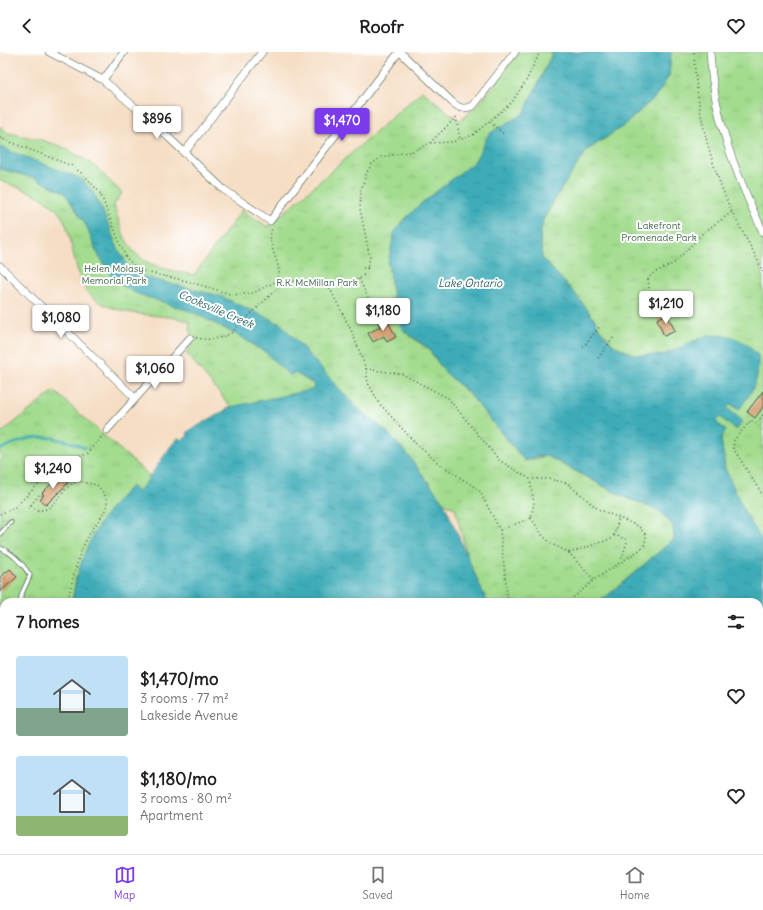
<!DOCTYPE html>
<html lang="en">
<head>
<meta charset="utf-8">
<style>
  body { margin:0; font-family:Delius,sans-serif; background:#f6f6f6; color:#202124; height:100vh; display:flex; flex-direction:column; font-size:15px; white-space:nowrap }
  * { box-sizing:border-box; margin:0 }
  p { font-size:13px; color:#757577 }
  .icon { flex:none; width:22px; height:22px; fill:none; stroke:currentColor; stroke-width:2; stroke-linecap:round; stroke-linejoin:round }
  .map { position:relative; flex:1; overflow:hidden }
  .details { position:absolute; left:0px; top:546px; width:763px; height:256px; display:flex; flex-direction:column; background:#fff; border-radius:12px 12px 0 0; box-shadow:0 2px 10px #0003 }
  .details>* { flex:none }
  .price { position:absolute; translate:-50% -34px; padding:0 9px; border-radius:4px; background:#fff; color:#222; font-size:13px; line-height:26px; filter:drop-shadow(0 1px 2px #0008) }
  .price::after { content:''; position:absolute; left:50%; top:24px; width:12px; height:9px; margin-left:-6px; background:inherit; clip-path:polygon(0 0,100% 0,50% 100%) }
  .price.on { background:#7c3aed; color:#fff }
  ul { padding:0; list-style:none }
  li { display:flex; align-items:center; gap:12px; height:100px; padding:0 16px }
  li span { display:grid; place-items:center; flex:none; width:112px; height:80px; border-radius:4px; color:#555 }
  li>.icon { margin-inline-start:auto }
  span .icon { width:48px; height:48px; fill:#fffc; stroke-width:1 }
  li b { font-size:17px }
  h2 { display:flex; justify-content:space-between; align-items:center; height:48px; padding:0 16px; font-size:17px }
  header { display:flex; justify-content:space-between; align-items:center; height:52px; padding:0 16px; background:#fff; font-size:18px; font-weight:800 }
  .tabs { display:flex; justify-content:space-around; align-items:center; height:56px; border-top:1px solid #e0e0e0; background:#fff; font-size:11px; color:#757577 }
  .tabs a { display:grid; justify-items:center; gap:2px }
  .tabs .on { color:#7c3aed }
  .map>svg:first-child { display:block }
  .park { fill:url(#park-tufts); stroke:#618c61 }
  .water { fill:url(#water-ripples); stroke:#2e7476 }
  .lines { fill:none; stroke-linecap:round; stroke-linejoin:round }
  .stream { stroke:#3cacb8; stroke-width:2.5 }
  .building { fill:url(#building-hatch) }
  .lane-casing { stroke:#3f554a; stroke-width:5 }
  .street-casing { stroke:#3f554a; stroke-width:8 }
  .path { stroke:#3f554a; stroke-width:1.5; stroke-dasharray:1 3; stroke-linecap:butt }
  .lane { stroke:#fff; stroke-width:3.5 }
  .street { stroke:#fff; stroke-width:7 }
  .labels { text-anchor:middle; stroke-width:4; stroke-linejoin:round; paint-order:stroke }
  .park-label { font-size:10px; fill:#40654a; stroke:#fff }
  .water-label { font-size:11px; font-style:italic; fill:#296462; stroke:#fff }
</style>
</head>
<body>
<header><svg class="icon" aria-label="back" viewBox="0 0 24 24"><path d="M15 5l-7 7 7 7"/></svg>Roofr<svg class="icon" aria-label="heart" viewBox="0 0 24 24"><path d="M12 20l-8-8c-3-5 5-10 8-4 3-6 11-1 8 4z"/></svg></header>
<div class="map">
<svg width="763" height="802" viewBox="0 0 763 802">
  <defs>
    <pattern id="park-tufts" width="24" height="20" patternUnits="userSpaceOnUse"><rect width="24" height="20" fill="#a3dc8e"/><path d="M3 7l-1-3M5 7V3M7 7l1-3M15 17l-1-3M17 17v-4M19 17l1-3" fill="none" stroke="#8cbe7b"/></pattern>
    <pattern id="water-ripples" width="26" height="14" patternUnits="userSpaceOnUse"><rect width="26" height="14" fill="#3cacb8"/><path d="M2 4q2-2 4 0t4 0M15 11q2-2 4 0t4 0" fill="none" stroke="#328d96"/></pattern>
    <pattern id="building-hatch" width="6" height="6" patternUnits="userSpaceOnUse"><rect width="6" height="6" fill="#d89f6c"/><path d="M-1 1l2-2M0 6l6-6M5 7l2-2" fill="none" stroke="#af835a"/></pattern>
  </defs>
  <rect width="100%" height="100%" fill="#fff"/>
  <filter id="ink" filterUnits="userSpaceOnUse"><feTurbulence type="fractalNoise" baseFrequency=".025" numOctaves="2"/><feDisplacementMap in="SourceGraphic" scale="8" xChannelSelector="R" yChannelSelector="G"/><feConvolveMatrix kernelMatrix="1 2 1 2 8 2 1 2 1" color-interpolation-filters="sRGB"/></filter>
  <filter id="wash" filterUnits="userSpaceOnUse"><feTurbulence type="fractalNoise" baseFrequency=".012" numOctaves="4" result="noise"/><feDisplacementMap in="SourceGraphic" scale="16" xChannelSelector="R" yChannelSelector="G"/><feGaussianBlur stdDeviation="0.9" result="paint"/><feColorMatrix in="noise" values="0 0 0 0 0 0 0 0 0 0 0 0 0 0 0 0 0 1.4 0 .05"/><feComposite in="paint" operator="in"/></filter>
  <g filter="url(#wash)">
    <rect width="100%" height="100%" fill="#f6dec5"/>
    <path class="park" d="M519,0H553L524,61L489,82L475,109L468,116L390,223L393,237V250L415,288L428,296L444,319L468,341L525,409L547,404L622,444L660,459L673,474L674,487L600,550H487L468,507L455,456L444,451L408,403L387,380L356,355L309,303L290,322L295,321L313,332L314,338L231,355L186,301L192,292L189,269C156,260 118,267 90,243C83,237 78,221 76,212C72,199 70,181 64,168C52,145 23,137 0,129V74L8,81L38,87L63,95L94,113L122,141L114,153C128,207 140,213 194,223L242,158L268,175L422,39L460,69L479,52Z
      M671,0H763V490C750,472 731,437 725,416C721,401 721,385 716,370L720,365L743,370L727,356L731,352L739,358L708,283L663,303H635L613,293L605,282L600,278L595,268L577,244L542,206L540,184L543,168L556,145L587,98L625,73L669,24Z
      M54,339L151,425L138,440L131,434L76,525L72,550H4V704L0,703V382Z"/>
    <path class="water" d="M553,0H671L669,24L657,43L625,73L587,98L556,145L543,168L540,184L542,206L577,244L595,268L600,278L613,293L635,303H663L708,283L730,284L745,291L758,303C759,331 754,336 739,358L731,352L727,356L743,369L736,378L720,365L716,370L726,378L721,386L725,416L744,459L763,490V802H0V755L4,748V798H759V550H600L674,487L673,474L660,459L622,444L547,404L536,405L525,409L468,341L444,319L428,296L404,279L396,265L388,211L394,181L404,168L417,155L475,109L489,82L524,61Z
      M0,95L82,127L93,140L102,157L118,197L128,214L144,225L220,244L281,272L356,355L387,380L408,403L444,451L487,550H72C80,500 96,469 131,434L138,440C153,423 163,402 178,386L182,388L188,384L187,380L231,355L314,337L313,331L295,321L289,323L266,301L239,284L192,260L135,241L118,231L112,225L96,199L87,175L64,140L34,126L0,117Z"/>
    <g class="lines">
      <path class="stream" d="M0,398C32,381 53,382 85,396"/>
    </g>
    <g id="blocks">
      <path class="building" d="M667,262L675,279L664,284L657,267Z
        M386,266L396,285L387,290L384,284L373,290L368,281L380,275L378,270Z
        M763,339V355L755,366L747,360Z
        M58,425L61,428L62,426L68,431L46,453L40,448L44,443L42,441Z
        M10,517L17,525L0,540V525Z"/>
    </g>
  </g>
  <g filter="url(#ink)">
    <use href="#blocks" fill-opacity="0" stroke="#3f554a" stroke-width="1"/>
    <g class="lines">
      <g class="lane-casing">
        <path id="lane" d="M0,482L11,470
          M0,496C13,501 22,511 30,523C27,533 21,539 20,550
          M0,571L4,572"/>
      </g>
      <g class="street-casing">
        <path id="street" d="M49,0L103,28L150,68L223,137L270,169L399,0
          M400,0L452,50C459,56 463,58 473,54L515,0
          M710,0C713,65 736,122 763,180
          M103,28L124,0
          M184,101L262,0
          M0,214L135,346
          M107,378L190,286"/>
      </g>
      <path class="path" d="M694,0C696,56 709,109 732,160C742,180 754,199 763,220
        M456,65L460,88
        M490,70L505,83
        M0,86L72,114L84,123L100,141L126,206L136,215L145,220L187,229L233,243L253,241L277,229C278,226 279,223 279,220C278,206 265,188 273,175
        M430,91L458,63
        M363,216L369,215
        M359,227L375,260
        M326,229L353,282L366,317L368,331L379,351L416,392L437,410L479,438L500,478L508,550
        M649,236L648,227L652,222L674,211L704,180L732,160
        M196,286C210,288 218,288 231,281L286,228L329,234L359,227L366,221L370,206L360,157L361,138L367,120L372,112L381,105L413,99L430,91L453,90L473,83L512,50L526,29L540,0
        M583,295L600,274
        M598,306L613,286
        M366,317L402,322L448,346L499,408L530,427H549L567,431L598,457L638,474L646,483L645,492L641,497L594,528L568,550
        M763,363L756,372L751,368L734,388L733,396L763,444
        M31,453L37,458C56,461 61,434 77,429L97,433C101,437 107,445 107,451C107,460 90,479 86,488C76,508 73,529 67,550
        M28,456L40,442L43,444
        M0,462L14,456L56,415L88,401L103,383
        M531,466L543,484L552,492L569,501L594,528
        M500,478L531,466L534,451L530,428
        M614,483L626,487L627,490L621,509
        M569,501L611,487L614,483L619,466
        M0,552L4,560
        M0,656H4"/>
      <use href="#lane" class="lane"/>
      <use href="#street" class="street"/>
    </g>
  </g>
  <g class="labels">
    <g class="park-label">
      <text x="659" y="177">Lakefront<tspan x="659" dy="12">Promenade Park</tspan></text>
      <text x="114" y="220">Helen Molasy<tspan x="114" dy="12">Memorial Park</tspan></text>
      <text x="317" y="234">R.K. McMillan Park</text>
    </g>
    <g class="water-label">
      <text x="470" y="235">Lake Ontario</text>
      <text transform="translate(216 257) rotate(23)" y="4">Cooksville Creek</text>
    </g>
  </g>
</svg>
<b class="price" style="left:157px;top:88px">$896</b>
<b class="price on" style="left:342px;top:90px">$1,470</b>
<b class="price" style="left:666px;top:273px">$1,210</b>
<b class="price" style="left:383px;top:280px">$1,180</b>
<b class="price" style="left:61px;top:287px">$1,080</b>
<b class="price" style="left:155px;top:338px">$1,060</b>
<b class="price" style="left:53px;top:438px">$1,240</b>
<section class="details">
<h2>7 homes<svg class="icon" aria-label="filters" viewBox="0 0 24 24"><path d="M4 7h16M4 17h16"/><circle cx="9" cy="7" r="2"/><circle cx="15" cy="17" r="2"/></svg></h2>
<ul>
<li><span style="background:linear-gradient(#bfe0f5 65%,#7fa58c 0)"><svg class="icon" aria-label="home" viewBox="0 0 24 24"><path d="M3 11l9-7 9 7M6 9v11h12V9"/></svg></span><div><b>$1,470/mo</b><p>3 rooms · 77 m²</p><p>Lakeside Avenue</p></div><svg class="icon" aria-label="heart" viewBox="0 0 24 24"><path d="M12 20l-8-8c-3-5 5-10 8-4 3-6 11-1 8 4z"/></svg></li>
<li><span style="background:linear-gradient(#bfe0f5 75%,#8fb573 0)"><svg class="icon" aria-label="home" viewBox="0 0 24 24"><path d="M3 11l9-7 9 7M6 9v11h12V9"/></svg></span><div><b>$1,180/mo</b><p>3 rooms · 80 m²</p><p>Apartment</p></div><svg class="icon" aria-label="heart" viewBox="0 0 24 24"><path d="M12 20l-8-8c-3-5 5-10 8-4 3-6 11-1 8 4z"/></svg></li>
</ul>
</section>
</div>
<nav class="tabs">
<a class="on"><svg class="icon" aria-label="map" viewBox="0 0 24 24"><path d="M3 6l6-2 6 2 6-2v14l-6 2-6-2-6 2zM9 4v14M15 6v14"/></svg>Map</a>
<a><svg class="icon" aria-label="saved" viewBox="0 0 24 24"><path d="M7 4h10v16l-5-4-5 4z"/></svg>Saved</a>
<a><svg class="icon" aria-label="home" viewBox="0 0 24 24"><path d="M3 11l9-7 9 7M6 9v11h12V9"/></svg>Home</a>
</nav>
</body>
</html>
